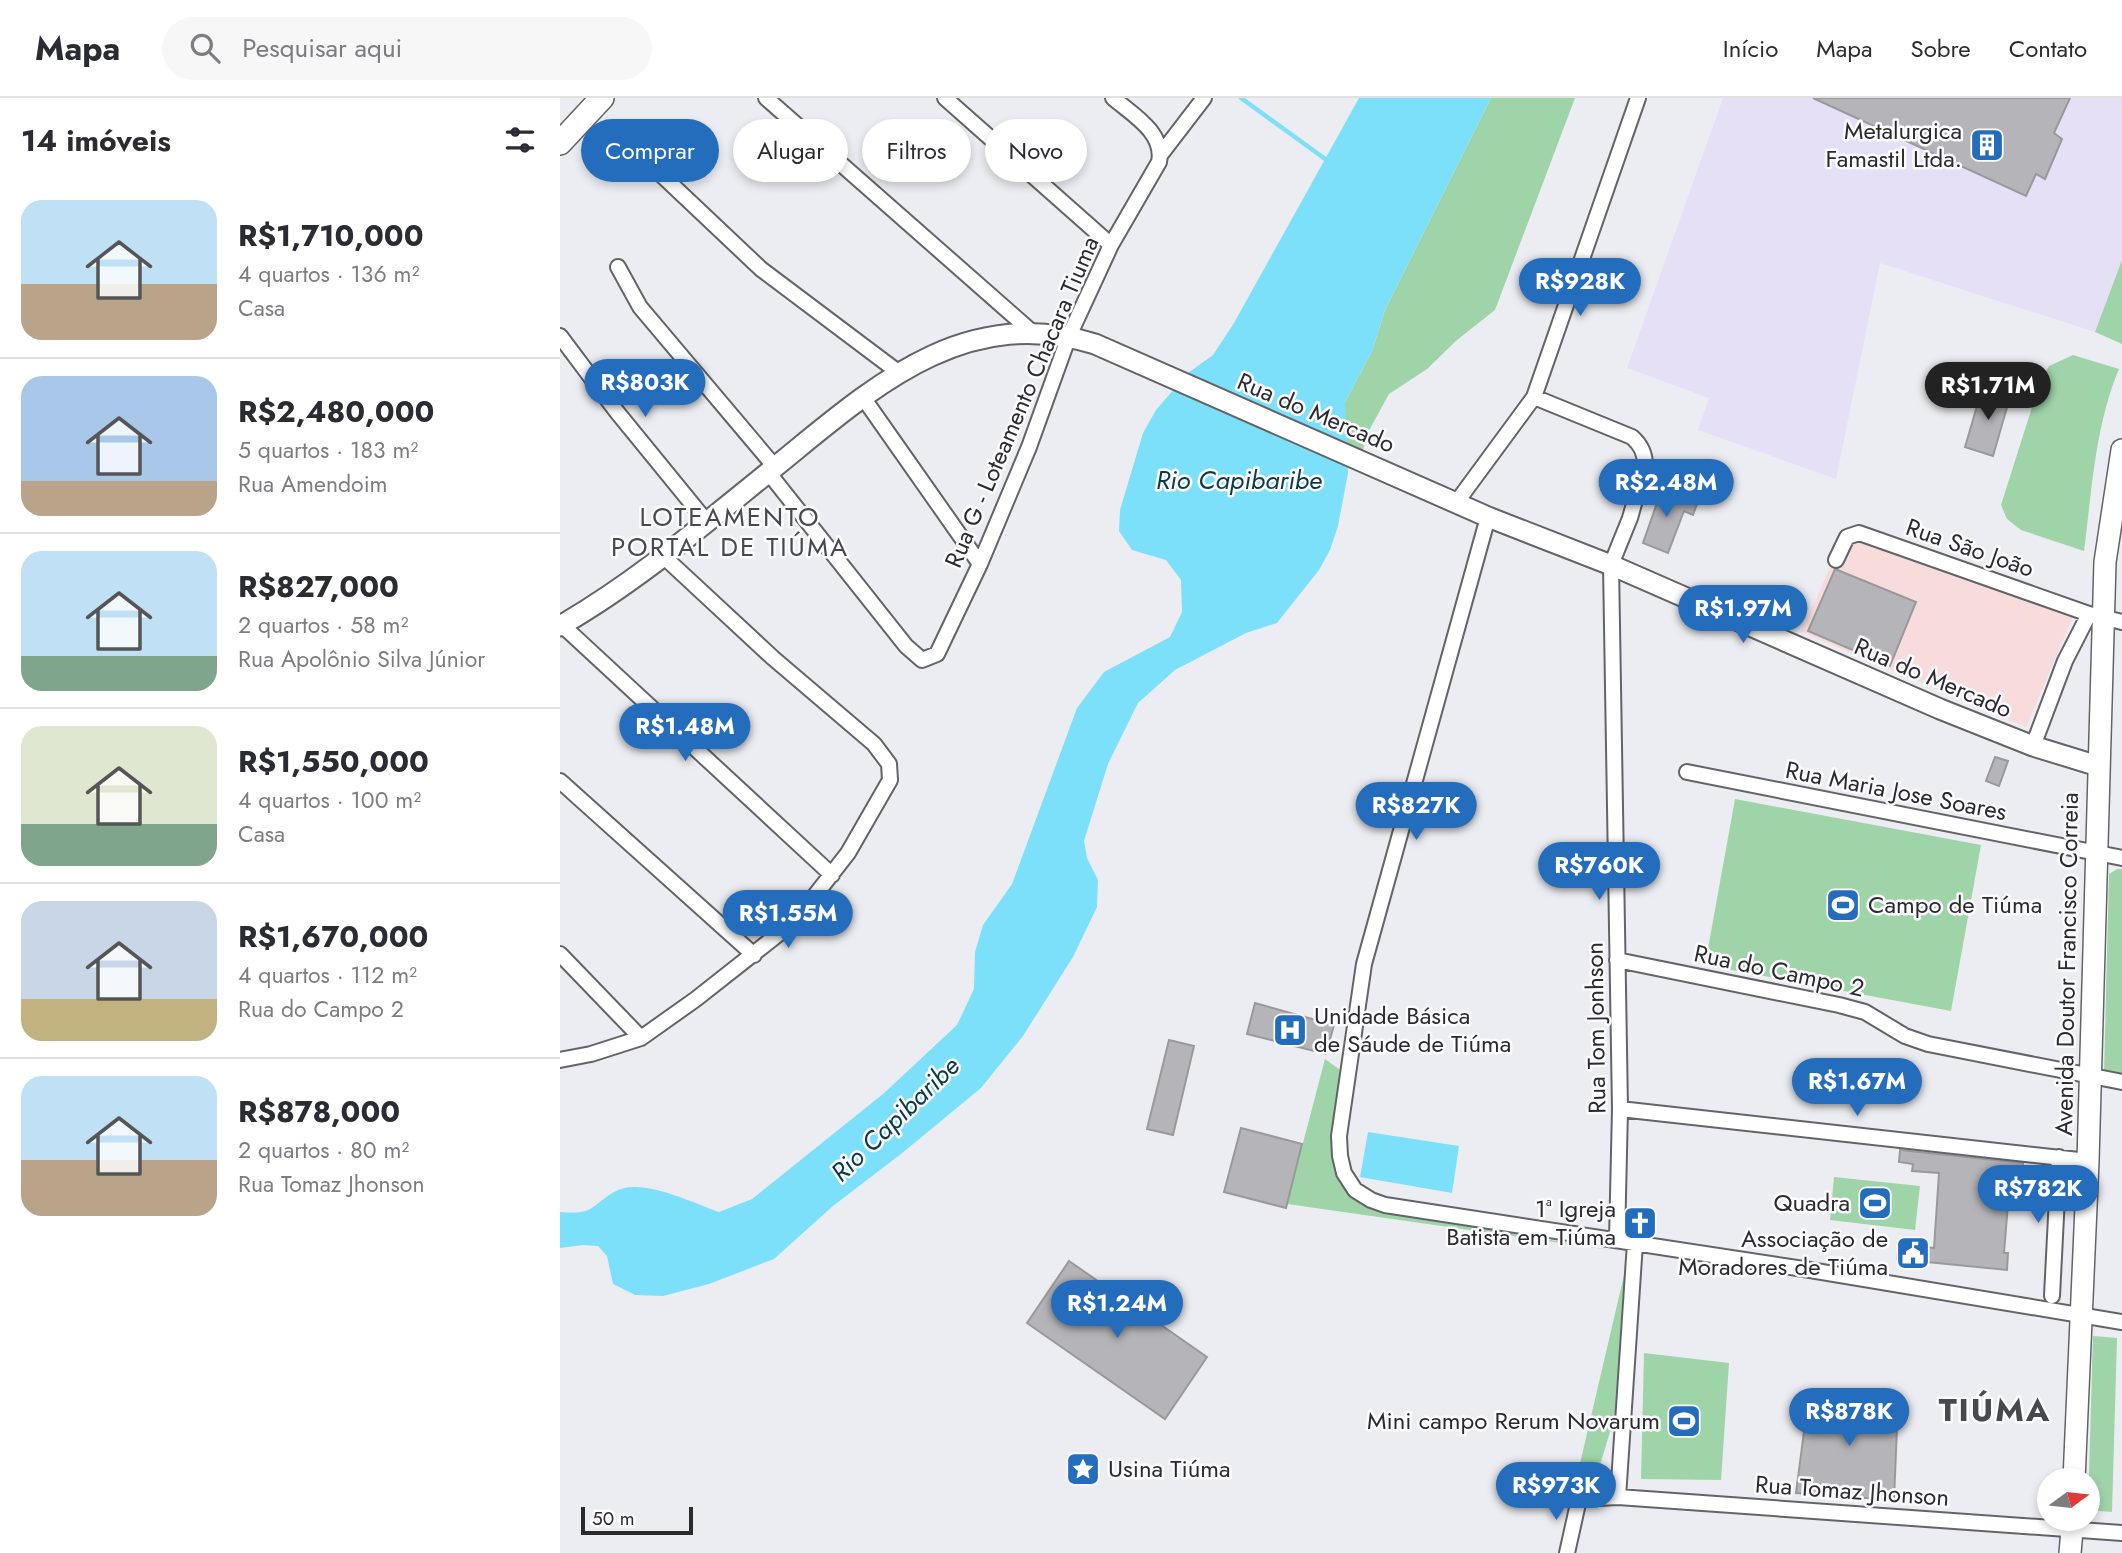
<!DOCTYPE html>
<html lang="pt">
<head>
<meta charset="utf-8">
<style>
  body { margin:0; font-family:Jost,sans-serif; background:#f7f7f7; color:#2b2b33; height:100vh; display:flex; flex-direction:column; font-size:26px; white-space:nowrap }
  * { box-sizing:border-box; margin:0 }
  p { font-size:23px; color:#7c7c81 }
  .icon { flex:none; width:38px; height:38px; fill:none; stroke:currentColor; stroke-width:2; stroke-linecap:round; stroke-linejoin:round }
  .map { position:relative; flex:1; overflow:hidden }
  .sheet { display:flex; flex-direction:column; background:#fff; width:560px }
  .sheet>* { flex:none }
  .banner { position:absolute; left:21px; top:21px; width:665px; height:63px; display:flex; gap:14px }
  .needle { width:46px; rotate:75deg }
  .controls { position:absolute; left:1477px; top:1370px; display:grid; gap:14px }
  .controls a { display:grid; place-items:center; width:63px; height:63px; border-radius:50%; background:#fff; box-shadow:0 4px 10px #0003; font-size:35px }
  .scale { position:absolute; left:21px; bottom:18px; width:112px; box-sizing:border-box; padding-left:7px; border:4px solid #2b2b2d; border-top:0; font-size:19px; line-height:24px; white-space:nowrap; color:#2b2b2d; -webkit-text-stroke:5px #fafaff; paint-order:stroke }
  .price { position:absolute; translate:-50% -60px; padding:0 16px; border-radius:24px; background:#246cbc; color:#fff; font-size:23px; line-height:46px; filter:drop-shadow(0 2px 4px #0008) }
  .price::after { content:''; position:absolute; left:50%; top:42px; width:21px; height:16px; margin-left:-10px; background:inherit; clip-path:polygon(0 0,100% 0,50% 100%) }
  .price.on { background:#222; color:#fff }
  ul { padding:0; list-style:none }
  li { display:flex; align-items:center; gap:21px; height:175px; padding:0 21px }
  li+li { border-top:2px solid #e1e1e2 }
  li span { display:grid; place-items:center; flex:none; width:196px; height:140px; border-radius:21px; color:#555 }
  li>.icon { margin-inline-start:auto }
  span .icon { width:84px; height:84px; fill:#fffc; stroke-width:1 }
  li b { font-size:30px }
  h2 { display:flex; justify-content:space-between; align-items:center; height:84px; padding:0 21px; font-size:30px }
  .chip { padding:0 24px; border-radius:32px; background:#fff; box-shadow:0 4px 10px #0003; font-size:24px; line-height:63px }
  .chip.on { background:#246cbc; color:#fff }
  header { display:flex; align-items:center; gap:42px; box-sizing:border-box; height:98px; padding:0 35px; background:#fff; border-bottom:2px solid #e1e1e2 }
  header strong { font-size:33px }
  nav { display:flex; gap:38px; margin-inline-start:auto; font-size:24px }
  .search { width:490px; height:63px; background:#f7f7f7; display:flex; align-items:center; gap:18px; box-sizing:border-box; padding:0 24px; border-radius:38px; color:#7c7c81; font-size:26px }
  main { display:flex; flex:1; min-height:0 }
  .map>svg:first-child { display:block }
  .commercial { fill:#f7dcdb }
  .industrial { fill:#e5e0f6 }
  .green { fill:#9fd4a9 }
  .water { fill:#7de0fb }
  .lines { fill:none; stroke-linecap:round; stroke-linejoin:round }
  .stream { stroke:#7de0fb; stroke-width:4.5 }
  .building { fill:#b4b4b9; stroke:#99999d; stroke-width:2 }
  .minor-casing { stroke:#636468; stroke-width:18 }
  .secondary-casing { stroke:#636468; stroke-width:23 }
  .primary-casing { stroke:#636468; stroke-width:24 }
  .trunk-casing { stroke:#636468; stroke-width:26 }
  .minor { stroke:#fff; stroke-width:14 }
  .secondary { stroke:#fff; stroke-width:19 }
  .primary { stroke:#fff; stroke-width:21 }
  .trunk { stroke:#fff; stroke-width:23 }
  .labels { text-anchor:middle; stroke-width:5; stroke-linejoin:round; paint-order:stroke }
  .poi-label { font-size:24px; fill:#2b2b2d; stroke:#fafaff; text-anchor:end }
  .street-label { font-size:24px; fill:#2b2b2d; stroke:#fafaff }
  .water-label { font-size:26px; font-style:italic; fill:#0c3a46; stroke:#fafaff }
  .neighbourhood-label { font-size:26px; letter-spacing:2px; fill:#48494d; stroke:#fafaff }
  .district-label { font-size:32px; font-weight:bold; letter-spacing:2px; fill:#48494d; stroke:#fafaff }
</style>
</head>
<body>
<header>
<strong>Mapa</strong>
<div class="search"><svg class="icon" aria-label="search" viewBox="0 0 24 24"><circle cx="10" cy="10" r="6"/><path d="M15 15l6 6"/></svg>Pesquisar aqui</div>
<nav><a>Início</a><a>Mapa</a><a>Sobre</a><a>Contato</a></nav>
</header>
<main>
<section class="sheet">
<h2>14 imóveis<svg class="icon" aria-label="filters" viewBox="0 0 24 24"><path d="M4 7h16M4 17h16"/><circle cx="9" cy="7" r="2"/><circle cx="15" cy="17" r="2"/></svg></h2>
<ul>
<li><span style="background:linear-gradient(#bfe0f5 60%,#b9a48a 0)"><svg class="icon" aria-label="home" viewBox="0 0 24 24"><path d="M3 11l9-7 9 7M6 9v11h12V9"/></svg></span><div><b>R$1,710,000</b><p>4 quartos · 136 m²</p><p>Casa</p></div></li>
<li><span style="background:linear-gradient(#a9c7e8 75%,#b9a48a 0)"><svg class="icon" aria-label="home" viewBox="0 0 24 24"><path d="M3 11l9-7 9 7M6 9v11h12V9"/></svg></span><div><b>R$2,480,000</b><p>5 quartos · 183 m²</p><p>Rua Amendoim</p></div></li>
<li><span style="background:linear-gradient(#bfe0f5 75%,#7fa58c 0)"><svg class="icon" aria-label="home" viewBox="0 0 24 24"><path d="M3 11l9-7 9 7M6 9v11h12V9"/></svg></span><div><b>R$827,000</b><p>2 quartos · 58 m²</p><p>Rua Apolônio Silva Júnior</p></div></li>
<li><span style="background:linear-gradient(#dfe7d0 70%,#7fa58c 0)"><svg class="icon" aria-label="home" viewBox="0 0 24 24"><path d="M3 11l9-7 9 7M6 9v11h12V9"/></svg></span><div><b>R$1,550,000</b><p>4 quartos · 100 m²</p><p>Casa</p></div></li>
<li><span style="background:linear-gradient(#c9d6e8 70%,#c2b280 0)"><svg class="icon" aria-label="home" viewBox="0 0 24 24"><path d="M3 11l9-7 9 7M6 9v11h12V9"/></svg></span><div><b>R$1,670,000</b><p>4 quartos · 112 m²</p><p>Rua do Campo 2</p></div></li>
<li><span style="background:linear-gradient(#bfe0f5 60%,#b9a48a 0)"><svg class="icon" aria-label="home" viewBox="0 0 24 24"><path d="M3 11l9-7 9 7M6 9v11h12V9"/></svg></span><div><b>R$878,000</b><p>2 quartos · 80 m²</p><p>Rua Tomaz Jhonson</p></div></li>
</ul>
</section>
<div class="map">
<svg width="1562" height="1455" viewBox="0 0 1562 1455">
  <rect width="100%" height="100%" fill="#ecedf2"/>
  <path class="commercial" d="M1288,429L1513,519L1466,629L1241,534Z"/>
  <path class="industrial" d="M1163,0H1562V162L1535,234L1320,165L1276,381L1138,332L1149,300L1067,270Z"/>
  <path class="green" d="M931,0H1015L935,212L897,242L867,271L829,296L806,338L803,352L787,347L784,330L785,304L812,253L825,212Z
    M1562,162V246L1535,234Z
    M1513,257L1559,271C1535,328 1532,392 1524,453L1461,432L1447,421L1441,407L1480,284L1489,268Z
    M1175,701L1421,747L1391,913L1145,867Z
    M1557,771H1562V979L1544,976L1549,776Z
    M765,961L779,971L782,983L779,1078L788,1095L813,1112L1051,1152L727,1106Z
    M1274,1079L1360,1088L1355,1132L1270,1122Z
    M1065,1173L1059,1304L1037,1377L1030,1381L1018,1374Z
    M1533,1238L1557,1240L1552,1414L1528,1412Z
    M1084,1255L1169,1265L1161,1382L1081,1381Z"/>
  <path class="water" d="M799,0H931L825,212L812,253L785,304L788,375L778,428L770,452L759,472L717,525L686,535L615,572L578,605L548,666L524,743L527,760L538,782L537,809L513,859L463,938L421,990L341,1056L273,1108L214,1161L149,1186L103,1198L75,1197L53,1186L47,1158L38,1148L23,1147L0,1150V1114C34,1117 29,1109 54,1094C81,1078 132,1105 159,1114L192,1101L323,996L397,927L414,891L415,854L423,827L452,786L517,610L544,574L610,539L622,514L621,482L606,462L572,452L559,433L560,412L583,335L596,312L628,275L653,257L674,225Z
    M808,1034L899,1048L892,1095L800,1079Z"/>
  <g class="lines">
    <path class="stream" d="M681,0L768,63"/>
  </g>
  <path class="building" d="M1253,0H1510L1494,35L1502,41L1485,81L1476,76L1466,98Z
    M1422,291L1450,299L1433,358L1405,349Z
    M1092,389L1137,406L1133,417L1124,413L1108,455L1083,445L1097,405L1087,401Z
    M1275,471L1356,504L1330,568L1248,533Z
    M1435,659L1448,663L1439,688L1426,683Z
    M695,905L774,927L766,956L687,936Z
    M609,942L634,948L613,1037L587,1031Z
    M681,1030L742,1046L726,1110L664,1094Z
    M1340,1052L1463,1065L1462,1082L1450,1081L1444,1155H1448L1447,1172L1337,1161L1339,1146L1374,1150L1379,1075L1352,1073L1353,1066L1339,1064Z
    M509,1163L647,1259L605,1321L467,1225Z
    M1249,1295L1338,1305L1334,1402L1236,1395Z"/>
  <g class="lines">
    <g class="minor-casing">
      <path id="minor" d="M206,0L472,234
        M385,0L551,147
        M73,50L201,171L338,274
        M601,56L644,0
        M58,169L80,209L215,369
        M0,238L57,314L146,423
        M302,298L420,466
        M974,299L1072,339C1081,347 1085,355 1085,367L1070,420L1051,467L1060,1011L1057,1141
        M208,374L346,548L362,562L377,556L420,466L469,349L509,238L551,147L599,64C605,35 573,17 553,0
        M896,405L974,299L1078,0
        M928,419L804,866L779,1038L780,1058L784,1075L795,1092L811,1102L825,1107L1250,1172L1562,1224
        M1276,462L1287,439L1299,435L1529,516L1562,524
        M2,527L272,777
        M1473,648L1505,563L1529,516
        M1127,674L1562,760
        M0,683L194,857
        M0,856L81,940
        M1057,862L1279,907L1305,914L1345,938L1368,946L1562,984
        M0,962L31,956L81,940L136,901L235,823L288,755L330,682L329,666L314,646L213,560L102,457
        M1060,1011L1528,1063
        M1492,1198L1499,1059
        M1058,1399L1075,1145
        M1007,1455L1019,1401L1058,1399L1562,1435"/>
    </g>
    <g class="secondary-casing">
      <path id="secondary" d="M0,528C75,485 143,427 210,373C307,295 400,204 535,246L928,419L1051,467L1380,611L1473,648L1538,668"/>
    </g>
    <g class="primary-casing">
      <path id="primary" d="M1514,1382L1528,1063L1545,464L1562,352
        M1510,1455L1513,1421"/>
    </g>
    <g class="trunk-casing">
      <path id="trunk" d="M0,45L42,0"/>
    </g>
    <use href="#minor" class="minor"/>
    <use href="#secondary" class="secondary"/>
    <use href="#primary" class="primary"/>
    <use href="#trunk" class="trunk"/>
  </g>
  <defs>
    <g id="building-square" transform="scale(1.75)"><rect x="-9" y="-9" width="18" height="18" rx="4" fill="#246cbc" stroke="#fafaff"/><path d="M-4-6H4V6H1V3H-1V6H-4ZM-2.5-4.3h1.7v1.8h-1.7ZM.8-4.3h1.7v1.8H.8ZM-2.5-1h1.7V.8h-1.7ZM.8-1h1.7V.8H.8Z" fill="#fff"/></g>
    <g id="stadium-square" transform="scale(1.75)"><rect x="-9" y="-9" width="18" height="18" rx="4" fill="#246cbc" stroke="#fafaff"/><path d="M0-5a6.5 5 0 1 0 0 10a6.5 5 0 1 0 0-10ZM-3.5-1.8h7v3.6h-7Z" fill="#fff"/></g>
    <g id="hospital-square" transform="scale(1.75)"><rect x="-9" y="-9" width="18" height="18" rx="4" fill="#246cbc" stroke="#fafaff"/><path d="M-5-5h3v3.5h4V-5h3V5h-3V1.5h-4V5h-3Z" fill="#fff"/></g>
    <g id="church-square" transform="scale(1.75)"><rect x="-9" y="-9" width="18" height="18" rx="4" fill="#246cbc" stroke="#fafaff"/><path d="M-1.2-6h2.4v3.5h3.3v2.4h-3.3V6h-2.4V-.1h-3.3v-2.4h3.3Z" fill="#fff"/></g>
    <g id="civic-square" transform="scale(1.75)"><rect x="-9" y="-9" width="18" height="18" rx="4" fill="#246cbc" stroke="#fafaff"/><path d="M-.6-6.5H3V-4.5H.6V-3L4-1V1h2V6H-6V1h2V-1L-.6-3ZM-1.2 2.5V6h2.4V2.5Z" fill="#fff"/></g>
    <g id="sight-square" transform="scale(1.75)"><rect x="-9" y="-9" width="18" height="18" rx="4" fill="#246cbc" stroke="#fafaff"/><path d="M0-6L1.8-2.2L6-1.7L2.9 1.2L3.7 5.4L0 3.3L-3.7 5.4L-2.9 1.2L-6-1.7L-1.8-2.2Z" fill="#fff"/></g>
  </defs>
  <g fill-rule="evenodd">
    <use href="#building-square" x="1427" y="47"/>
    <use href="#stadium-square" x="1283" y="807"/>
    <use href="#hospital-square" x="730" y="932"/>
    <use href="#stadium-square" x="1315" y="1105"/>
    <use href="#church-square" x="1080" y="1125"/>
    <use href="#civic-square" x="1353" y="1155"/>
    <use href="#stadium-square" x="1124" y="1323"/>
    <use href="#sight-square" x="523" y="1371"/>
  </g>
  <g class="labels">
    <g class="poi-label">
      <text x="1402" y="41">Metalurgica<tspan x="1402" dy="28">Famastil Ltda.</tspan></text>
      <text x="1308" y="815" text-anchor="start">Campo de Tiúma</text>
      <text x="754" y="926" text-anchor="start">Unidade Básica<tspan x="754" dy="28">de Sáude de Tiúma</tspan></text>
      <text x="1290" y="1113">Quadra</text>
      <text x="1056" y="1119">1ª Igreja<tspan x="1056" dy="28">Batista em Tiúma</tspan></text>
      <text x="1328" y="1149">Associação de<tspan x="1328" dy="28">Moradores de Tiúma</tspan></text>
      <text x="1100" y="1331">Mini campo Rerum Novarum</text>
      <text x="548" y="1379" text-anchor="start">Usina Tiúma</text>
    </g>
    <g class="street-label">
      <text transform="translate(462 304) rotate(-67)" y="8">Rua G - Loteamento Chacara Tiuma</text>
      <text transform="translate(756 315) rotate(23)" y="8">Rua do Mercado</text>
      <text transform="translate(1410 450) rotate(19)" y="8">Rua São João</text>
      <text transform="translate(1373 580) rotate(23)" y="8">Rua do Mercado</text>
      <text transform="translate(1336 693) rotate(11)" y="8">Rua Maria Jose Soares</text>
      <text transform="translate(1507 866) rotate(-89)" y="8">Avenida Doutor Francisco Correia</text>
      <text transform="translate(1219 873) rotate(12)" y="8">Rua do Campo 2</text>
      <text transform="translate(1036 930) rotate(-91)" y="8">Rua Tom Jonhson</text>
      <text transform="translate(1292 1393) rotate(4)" y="8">Rua Tomaz Jhonson</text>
    </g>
    <g class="water-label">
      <text x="679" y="391">Rio Capibaribe</text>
      <text transform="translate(335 1021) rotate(-44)" y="9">Rio Capibaribe</text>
    </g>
    <g class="neighbourhood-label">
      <text x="170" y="428">LOTEAMENTO<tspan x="170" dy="30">PORTAL DE TIÚMA</tspan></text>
    </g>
    <g class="district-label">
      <text x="1435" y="1323">TIÚMA</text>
    </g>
  </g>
</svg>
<div class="controls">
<a><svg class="needle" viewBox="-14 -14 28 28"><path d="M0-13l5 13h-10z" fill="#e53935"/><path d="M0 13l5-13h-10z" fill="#7c7c81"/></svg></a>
</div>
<div class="scale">50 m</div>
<b class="price" style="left:1020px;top:220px">R$928K</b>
<b class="price" style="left:85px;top:321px">R$803K</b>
<b class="price on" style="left:1428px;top:324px">R$1.71M</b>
<b class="price" style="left:1106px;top:421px">R$2.48M</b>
<b class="price" style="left:1183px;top:547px">R$1.97M</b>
<b class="price" style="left:125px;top:665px">R$1.48M</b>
<b class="price" style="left:856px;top:744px">R$827K</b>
<b class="price" style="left:1039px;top:804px">R$760K</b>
<b class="price" style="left:228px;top:852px">R$1.55M</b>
<b class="price" style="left:1297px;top:1020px">R$1.67M</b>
<b class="price" style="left:1478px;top:1127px">R$782K</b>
<b class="price" style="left:557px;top:1242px">R$1.24M</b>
<b class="price" style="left:1289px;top:1350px">R$878K</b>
<b class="price" style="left:996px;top:1424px">R$973K</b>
<div class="banner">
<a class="chip on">Comprar</a>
<a class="chip">Alugar</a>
<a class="chip">Filtros</a>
<a class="chip">Novo</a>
</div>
</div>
</main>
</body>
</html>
